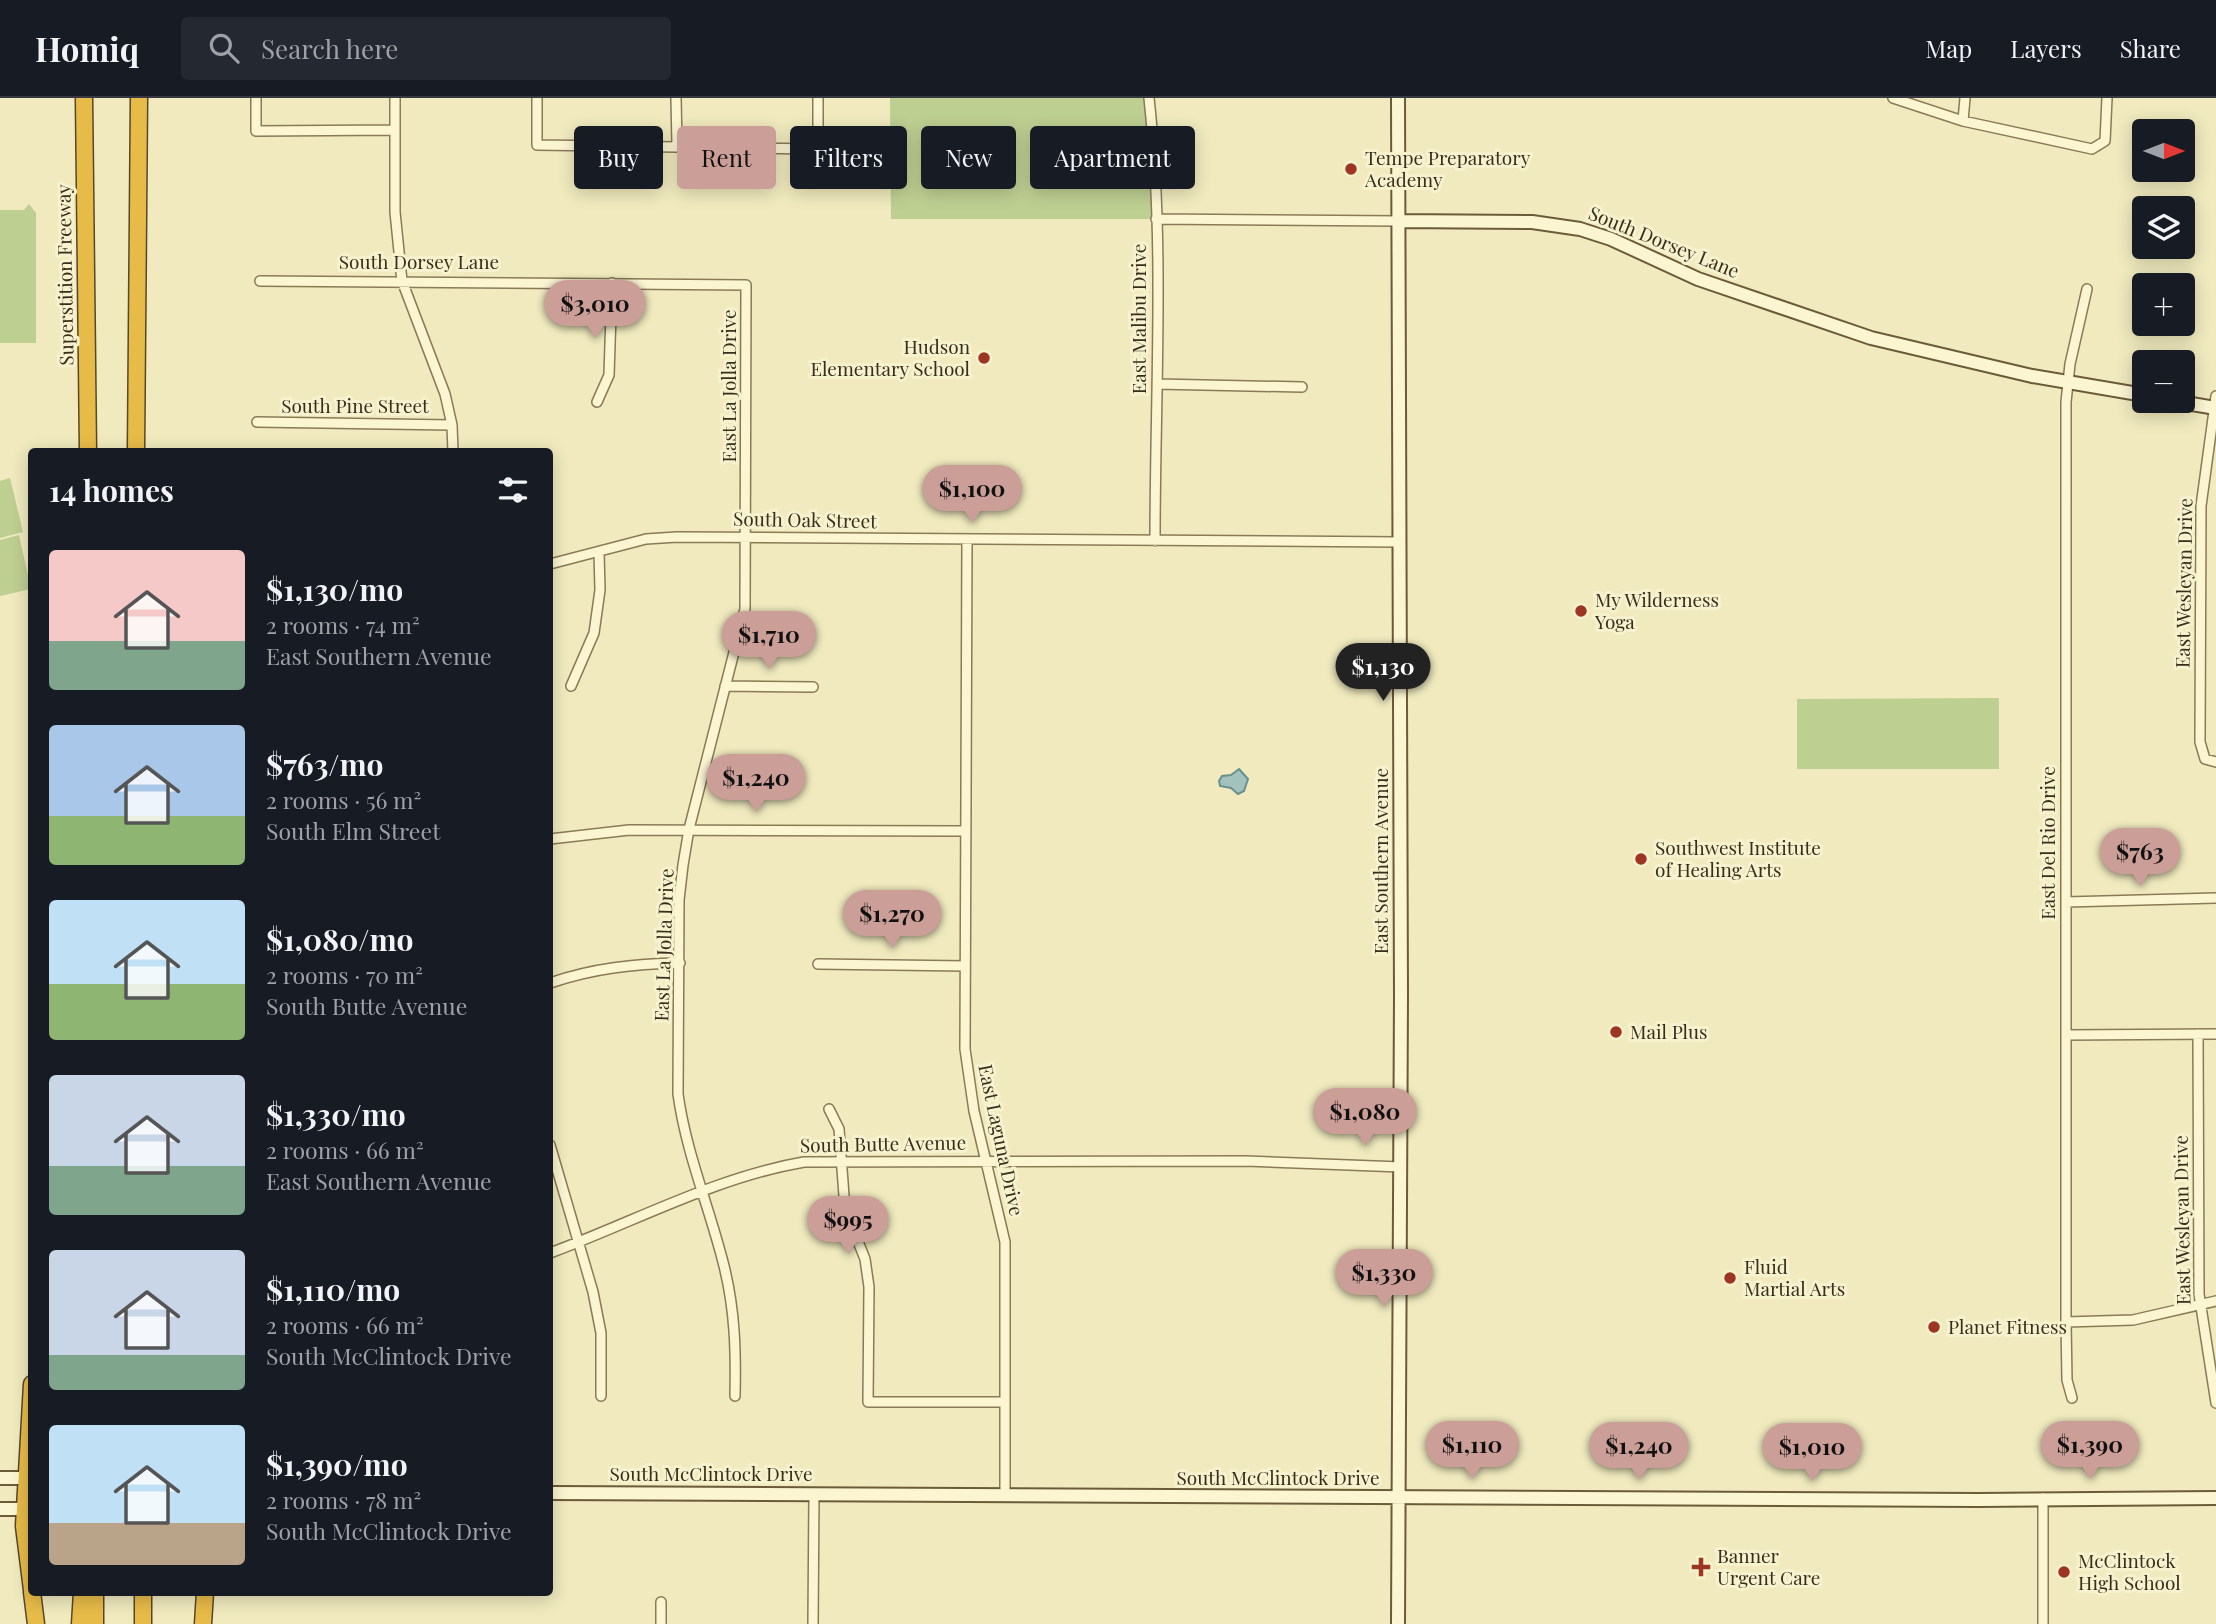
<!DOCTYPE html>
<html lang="en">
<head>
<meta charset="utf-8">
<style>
  body { margin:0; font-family:"Playfair Display",serif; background:#242831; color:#f1f3f6; height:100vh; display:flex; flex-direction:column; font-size:26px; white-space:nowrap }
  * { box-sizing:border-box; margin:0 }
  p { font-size:23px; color:#9ea1a6 }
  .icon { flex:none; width:38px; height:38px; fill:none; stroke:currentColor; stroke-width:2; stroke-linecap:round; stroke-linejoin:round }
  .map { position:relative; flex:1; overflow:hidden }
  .details { position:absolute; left:28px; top:350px; width:525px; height:1148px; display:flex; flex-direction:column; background:#171b24; border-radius:7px; box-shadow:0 4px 18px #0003 }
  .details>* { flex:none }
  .guide { position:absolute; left:574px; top:28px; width:665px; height:63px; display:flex; gap:14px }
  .needle { width:46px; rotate:90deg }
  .controls { position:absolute; left:2132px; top:21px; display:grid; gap:14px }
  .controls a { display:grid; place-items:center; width:63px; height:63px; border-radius:7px; background:#171b24; box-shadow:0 4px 18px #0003; font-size:35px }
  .price { position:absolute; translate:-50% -60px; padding:0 16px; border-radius:24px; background:#cb9e97; color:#111; font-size:23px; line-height:46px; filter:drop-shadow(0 2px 4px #0008) }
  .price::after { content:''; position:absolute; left:50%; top:42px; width:21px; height:16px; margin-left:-10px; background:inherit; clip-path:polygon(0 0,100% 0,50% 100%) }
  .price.current { background:#222; color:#fff }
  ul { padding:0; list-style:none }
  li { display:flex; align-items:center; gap:21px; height:175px; padding:0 21px }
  li span { display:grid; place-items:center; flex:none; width:196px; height:140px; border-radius:7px; color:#555 }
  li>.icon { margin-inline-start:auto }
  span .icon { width:84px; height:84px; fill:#fffc; stroke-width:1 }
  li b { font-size:30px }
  h2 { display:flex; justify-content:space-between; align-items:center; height:84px; padding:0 21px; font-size:30px }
  .tag { padding:0 24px; border-radius:7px; background:#171b24; box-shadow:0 4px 18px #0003; font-size:24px; line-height:63px }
  .tag.current { background:#cb9e97; color:#111 }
  header { display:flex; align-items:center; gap:42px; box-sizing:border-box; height:98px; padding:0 35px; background:#171b24; border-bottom:2px solid #363941 }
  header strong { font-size:33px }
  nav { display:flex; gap:38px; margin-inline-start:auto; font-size:24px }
  .search { width:490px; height:63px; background:#242831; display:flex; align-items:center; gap:18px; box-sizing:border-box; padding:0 24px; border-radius:7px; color:#9ea1a6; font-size:26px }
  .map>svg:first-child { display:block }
  .green { fill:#becf92 }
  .water { fill:#a2c2be; stroke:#69908d; stroke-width:2 }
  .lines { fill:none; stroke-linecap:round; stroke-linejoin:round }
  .street-casing { stroke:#8a7a56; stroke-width:12 }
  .secondary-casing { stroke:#6b5b39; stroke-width:16 }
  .highway-casing { stroke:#57472b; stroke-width:19 }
  .street { stroke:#fbf5d2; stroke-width:9 }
  .secondary { stroke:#fbf5d2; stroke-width:12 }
  .highway { stroke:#e6bb48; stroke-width:16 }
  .poi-dot { fill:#9c3522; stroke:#f7f2ce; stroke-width:2.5 }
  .labels { text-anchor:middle; stroke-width:6; stroke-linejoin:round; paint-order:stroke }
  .poi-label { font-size:19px; fill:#382e1b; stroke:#f7f2ce; text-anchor:start }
  .street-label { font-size:19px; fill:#382e1b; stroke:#f7f2ce }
</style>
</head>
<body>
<header>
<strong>Homiq</strong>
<div class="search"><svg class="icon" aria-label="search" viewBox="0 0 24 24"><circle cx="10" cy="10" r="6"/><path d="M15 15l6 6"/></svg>Search here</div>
<nav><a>Map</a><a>Layers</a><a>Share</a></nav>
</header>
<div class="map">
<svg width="2216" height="1526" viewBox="0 0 2216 1526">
  <rect width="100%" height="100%" fill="#f0eabe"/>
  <path class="green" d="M890,0H1149L1156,121H891Z
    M29,106L36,115V245H0V112H24Z
    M10,380L23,434L0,440V383Z
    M19,437L31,491L0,498V442Z
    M1999,600V671H1797V601Z"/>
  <path class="water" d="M1239,671L1248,681L1244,693L1238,696L1231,690L1220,688L1219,683L1222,678L1231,677Z"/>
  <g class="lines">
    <g class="street-casing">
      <path id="street" d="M256,0V33L395,32
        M395,0V114L402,183L445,296L452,327L453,354
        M537,0V47L818,51V0
        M676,0L677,47
        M1149,0C1165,147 1155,296 1155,443
        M1893,0L1963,23L2092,51L2105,43L2107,0
        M1963,23L1965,0
        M1156,121L1398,123
        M260,183L746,187L745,511L689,731L683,767L679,802L678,996C686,1055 710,1111 724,1168C735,1212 736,1253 735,1298
        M1157,286L1302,289
        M2216,298L2201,408L2200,644L2205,661L2216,664
        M597,304L609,277L612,185
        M257,324L452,327
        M967,441L965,951L974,1013L1005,1144V1398
        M550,466L646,441L677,439L1400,444
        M571,588L594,535L600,492L599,454
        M725,588L813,589
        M550,741L629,732L964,733
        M2066,804L2216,800
        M818,866L965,868
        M550,885C594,870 634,866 680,865
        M2198,936L2199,1196L2216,1305
        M2066,937L2216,936
        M829,1011L839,1031L845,1111L865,1161L869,1189L868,1304H1005
        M550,1047L593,1194L601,1235V1298
        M550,1155C634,1124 716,1079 804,1064L1246,1063L1401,1069
        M2066,1224L2133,1222L2216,1203
        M2072,1300L2067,1282L2066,1224V304L2070,266L2087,191
        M661,1504V1526
        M813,1526L814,1396
        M2043,1526V1400"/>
    </g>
    <g class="secondary-casing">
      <path id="secondary" d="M1398,123L1532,124L1580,131L1611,141L1698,181L1871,240L2032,278L2144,297
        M2174,303L2216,310
        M0,1380H32
        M550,1395L1978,1402L2216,1400
        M0,1411H31
        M1398,1526L1401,898L1398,0"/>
    </g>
    <g class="highway-casing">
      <path id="highway" d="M84,0L88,354
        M136,354L139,0
        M32,1286L24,1428L32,1492
        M32,1494L36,1526
        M95,1494V1526
        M143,1494V1526
        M80,1526L82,1494
        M203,1526L205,1494"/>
    </g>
    <use href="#street" class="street"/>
    <use href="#secondary" class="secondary"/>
    <use href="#highway" class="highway"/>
  </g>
  <g class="poi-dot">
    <circle cx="1351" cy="71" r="7"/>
    <circle cx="984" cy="260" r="7"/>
    <circle cx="1581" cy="513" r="7"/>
    <circle cx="1641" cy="761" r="7"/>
    <circle cx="1616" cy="934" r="7"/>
    <circle cx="1730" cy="1180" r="7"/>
    <circle cx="1934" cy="1229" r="7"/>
    <path d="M1697.5 1458.5h7v7h7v7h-7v7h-7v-7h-7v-7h7z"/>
    <circle cx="2064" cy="1474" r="7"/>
  </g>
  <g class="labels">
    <g class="poi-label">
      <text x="1365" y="67">Tempe Preparatory<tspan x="1365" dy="22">Academy</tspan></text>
      <text x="970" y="256" text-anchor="end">Hudson<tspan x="970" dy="22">Elementary School</tspan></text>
      <text x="1595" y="509">My Wilderness<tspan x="1595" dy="22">Yoga</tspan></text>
      <text x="1655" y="757">Southwest Institute<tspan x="1655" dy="22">of Healing Arts</tspan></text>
      <text x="1630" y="941">Mail Plus</text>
      <text x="1744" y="1176">Fluid<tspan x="1744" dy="22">Martial Arts</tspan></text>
      <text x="1948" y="1236">Planet Fitness</text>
      <text x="1717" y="1465">Banner<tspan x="1717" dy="22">Urgent Care</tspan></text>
      <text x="2078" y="1470">McClintock<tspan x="2078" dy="22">High School</tspan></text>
    </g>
    <g class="street-label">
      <text transform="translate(1664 144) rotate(22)" y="7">South Dorsey Lane</text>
      <text x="419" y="171">South Dorsey Lane</text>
      <text transform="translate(65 177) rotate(-91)" y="7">Superstition Freeway</text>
      <text transform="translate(1139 221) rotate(-90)" y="7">East Malibu Drive</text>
      <text transform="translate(729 288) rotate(-90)" y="7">East La Jolla Drive</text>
      <text x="355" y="315">South Pine Street</text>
      <text transform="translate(805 422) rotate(1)" y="7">South Oak Street</text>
      <text transform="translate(2184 485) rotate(-89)" y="7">East Wesleyan Drive</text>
      <text transform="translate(2048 745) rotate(-90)" y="7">East Del Rio Drive</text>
      <text transform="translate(1381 763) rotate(-90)" y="7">East Southern Avenue</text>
      <text transform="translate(664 847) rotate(-88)" y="7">East La Jolla Drive</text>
      <text transform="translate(1001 1042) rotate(78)" y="7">East Laguna Drive</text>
      <text transform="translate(883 1046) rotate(-1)" y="7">South Butte Avenue</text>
      <text transform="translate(2182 1122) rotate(-91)" y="7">East Wesleyan Drive</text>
      <text x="711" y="1383">South McClintock Drive</text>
      <text x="1278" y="1387">South McClintock Drive</text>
    </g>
  </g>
</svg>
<div class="controls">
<a><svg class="needle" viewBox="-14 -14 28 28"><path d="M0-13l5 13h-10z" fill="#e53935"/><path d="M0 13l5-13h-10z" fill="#9ea1a6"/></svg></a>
<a><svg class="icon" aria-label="layers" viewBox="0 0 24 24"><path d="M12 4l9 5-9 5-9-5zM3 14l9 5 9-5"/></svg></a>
<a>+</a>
<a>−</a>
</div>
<b class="price" style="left:595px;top:242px">$3,010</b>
<b class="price" style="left:972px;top:427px">$1,100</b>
<b class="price" style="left:769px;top:573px">$1,710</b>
<b class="price current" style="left:1383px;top:605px">$1,130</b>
<b class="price" style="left:756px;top:716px">$1,240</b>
<b class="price" style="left:2140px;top:790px">$763</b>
<b class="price" style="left:892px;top:852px">$1,270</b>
<b class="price" style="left:1365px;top:1050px">$1,080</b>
<b class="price" style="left:848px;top:1158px">$995</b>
<b class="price" style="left:1384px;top:1211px">$1,330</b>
<b class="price" style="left:1472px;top:1383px">$1,110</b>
<b class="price" style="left:2090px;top:1383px">$1,390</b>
<b class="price" style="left:1639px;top:1384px">$1,240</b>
<b class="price" style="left:1812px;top:1385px">$1,010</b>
<div class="guide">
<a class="tag">Buy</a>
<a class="tag current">Rent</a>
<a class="tag">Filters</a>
<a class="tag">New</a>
<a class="tag">Apartment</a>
</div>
<section class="details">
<h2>14 homes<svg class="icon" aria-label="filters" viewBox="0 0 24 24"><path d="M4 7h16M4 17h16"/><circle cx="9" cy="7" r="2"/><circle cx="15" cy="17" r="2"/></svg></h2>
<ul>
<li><span style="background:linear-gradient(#f6c9c9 65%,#7fa58c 0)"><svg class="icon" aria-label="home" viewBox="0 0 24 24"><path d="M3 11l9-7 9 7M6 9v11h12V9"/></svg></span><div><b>$1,130/mo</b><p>2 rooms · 74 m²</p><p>East Southern Avenue</p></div></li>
<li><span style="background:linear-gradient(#a9c7e8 65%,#8fb573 0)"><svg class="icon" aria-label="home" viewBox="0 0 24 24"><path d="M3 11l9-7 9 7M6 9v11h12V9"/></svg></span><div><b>$763/mo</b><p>2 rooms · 56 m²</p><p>South Elm Street</p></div></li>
<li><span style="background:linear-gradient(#bfe0f5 60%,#8fb573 0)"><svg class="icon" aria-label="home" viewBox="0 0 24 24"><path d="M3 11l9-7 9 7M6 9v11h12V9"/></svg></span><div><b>$1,080/mo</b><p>2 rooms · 70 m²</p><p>South Butte Avenue</p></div></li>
<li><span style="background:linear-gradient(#c9d6e8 65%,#7fa58c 0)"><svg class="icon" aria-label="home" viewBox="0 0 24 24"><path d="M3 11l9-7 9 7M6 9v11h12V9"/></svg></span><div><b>$1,330/mo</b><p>2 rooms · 66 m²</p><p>East Southern Avenue</p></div></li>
<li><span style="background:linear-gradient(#c9d6e8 75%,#7fa58c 0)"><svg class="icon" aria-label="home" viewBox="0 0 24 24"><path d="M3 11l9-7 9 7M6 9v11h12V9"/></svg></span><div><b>$1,110/mo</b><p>2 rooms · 66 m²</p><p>South McClintock Drive</p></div></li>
<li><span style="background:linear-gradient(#bfe0f5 70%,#b9a48a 0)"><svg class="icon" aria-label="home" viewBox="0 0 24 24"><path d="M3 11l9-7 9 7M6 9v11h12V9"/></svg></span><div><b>$1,390/mo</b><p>2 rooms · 78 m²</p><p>South McClintock Drive</p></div></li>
</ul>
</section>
</div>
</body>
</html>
